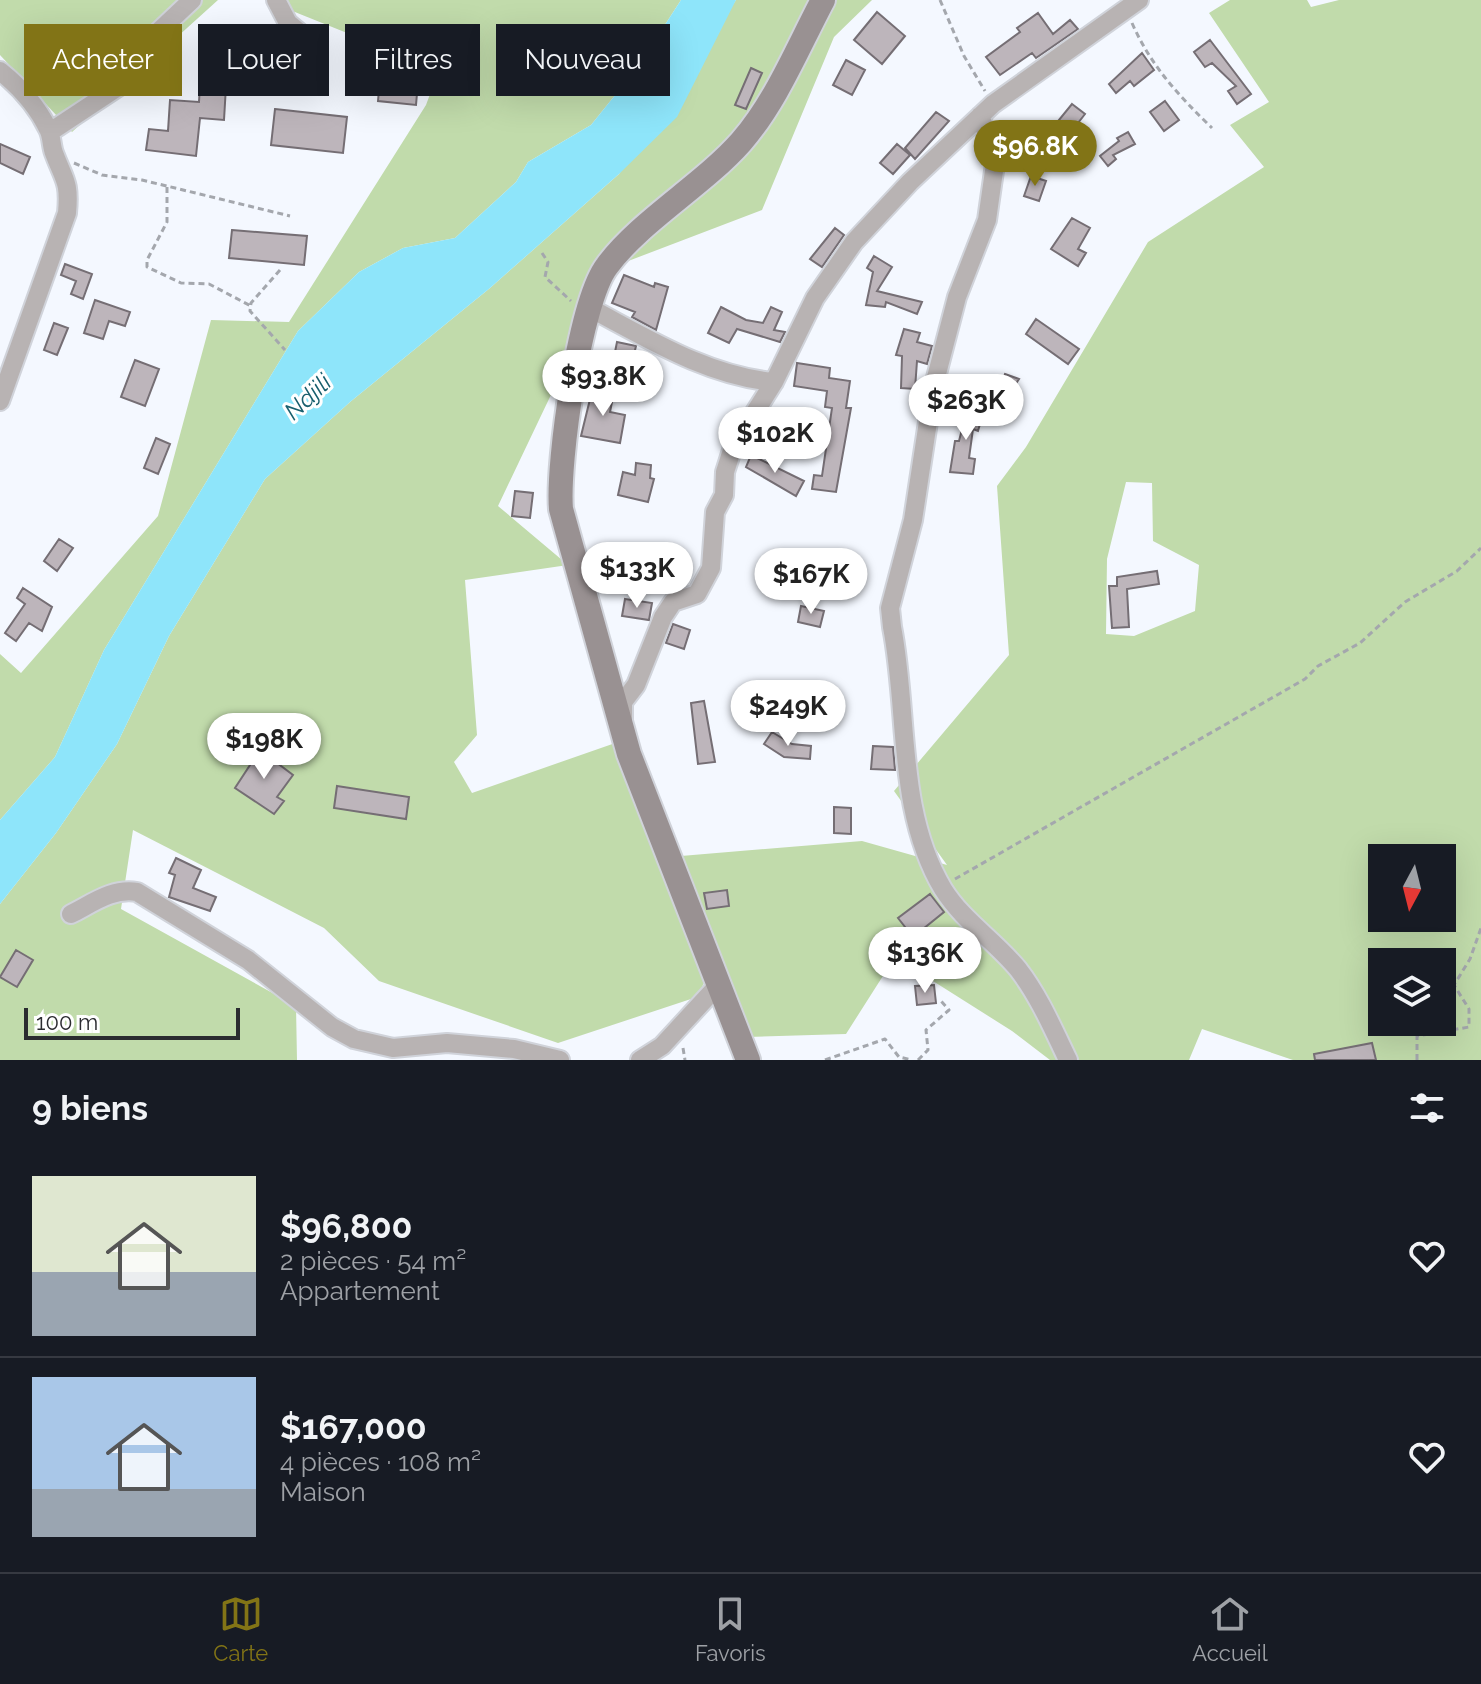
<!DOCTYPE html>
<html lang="fr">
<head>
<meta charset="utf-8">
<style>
  body { margin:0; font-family:Raleway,sans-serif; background:#242831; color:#f1f3f6; height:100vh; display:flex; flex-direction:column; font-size:30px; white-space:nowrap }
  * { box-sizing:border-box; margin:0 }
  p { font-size:26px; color:#9ea1a6 }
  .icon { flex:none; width:44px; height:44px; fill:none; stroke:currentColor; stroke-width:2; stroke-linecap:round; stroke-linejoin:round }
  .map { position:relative; height:1060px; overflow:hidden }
  .sheet { display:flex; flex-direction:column; background:#171b24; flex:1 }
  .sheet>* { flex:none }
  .hud { position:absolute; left:24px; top:24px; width:800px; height:72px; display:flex; gap:16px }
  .needle { width:52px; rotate:187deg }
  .controls { position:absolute; left:1368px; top:844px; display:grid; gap:16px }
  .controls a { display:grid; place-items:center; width:88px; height:88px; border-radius:0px; background:#171b24; box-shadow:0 8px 32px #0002; font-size:40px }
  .scale { position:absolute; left:24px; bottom:20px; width:216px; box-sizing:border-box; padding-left:8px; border:4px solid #2b2c30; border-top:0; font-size:22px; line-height:28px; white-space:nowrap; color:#2b2c30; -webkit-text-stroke:6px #fff; paint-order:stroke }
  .price { position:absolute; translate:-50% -68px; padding:0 18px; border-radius:28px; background:#fff; color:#222; font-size:26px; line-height:52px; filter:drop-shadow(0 2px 4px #0008) }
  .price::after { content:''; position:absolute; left:50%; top:48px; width:24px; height:18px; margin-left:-12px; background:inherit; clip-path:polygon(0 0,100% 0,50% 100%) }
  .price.current { background:#827416; color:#fff }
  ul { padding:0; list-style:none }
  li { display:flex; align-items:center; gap:24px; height:200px; padding:0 32px }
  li+li { border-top:2px solid #363941 }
  li span { display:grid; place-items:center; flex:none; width:224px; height:160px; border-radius:0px; color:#555 }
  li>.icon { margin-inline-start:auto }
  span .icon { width:96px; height:96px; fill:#fffc; stroke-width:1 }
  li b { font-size:34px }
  h2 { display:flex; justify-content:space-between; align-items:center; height:96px; padding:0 32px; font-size:34px }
  .tag { padding:0 28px; border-radius:0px; background:#171b24; box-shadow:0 8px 32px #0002; font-size:28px; line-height:72px }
  .tag.current { background:#827416; color:#fff }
  .dock { display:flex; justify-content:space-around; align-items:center; height:112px; border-top:2px solid #363941; background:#171b24; font-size:22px; color:#9ea1a6 }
  .dock a { display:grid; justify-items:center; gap:4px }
  .dock .current { color:#827416 }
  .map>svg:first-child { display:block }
  .green { fill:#c1dbab; fill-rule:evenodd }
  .water { fill:#8ee5fa }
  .building { fill:#bdb5bb; stroke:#756e74; stroke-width:2 }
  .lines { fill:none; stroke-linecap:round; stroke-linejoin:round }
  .street-casing { stroke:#d0d3da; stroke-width:22 }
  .secondary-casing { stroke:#d0d3da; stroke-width:28 }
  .path { stroke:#a4a7ad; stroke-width:3; stroke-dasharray:6 4; stroke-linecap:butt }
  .street { stroke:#b8b3b3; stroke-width:18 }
  .secondary { stroke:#999192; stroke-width:24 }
  .labels { text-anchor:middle; stroke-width:6; stroke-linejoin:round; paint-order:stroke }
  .water-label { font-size:24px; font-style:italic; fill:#185f6e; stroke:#fff }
</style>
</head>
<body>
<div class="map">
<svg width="1481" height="1060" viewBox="0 0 1481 1060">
  <rect width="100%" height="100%" fill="#f4f8ff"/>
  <path class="green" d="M0,0H218L72,132L0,55Z
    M265,0H681L637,68L591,125L528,162L516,182L455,238L403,248L359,272L298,331L104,650L55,757L0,820V654L21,673L158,516L211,320L289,322L426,105L439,70Z
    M736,0H872L834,37L762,210L623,263L589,315L498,506L568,565L465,580L477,735L454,762L472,793L621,741L710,971L697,997L558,1043L379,981L324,928L133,830L121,909L296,1006L297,1060H0V904L56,833L117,744L169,636L265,479L350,402L490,288L619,174Z
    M1230,0H1307L1311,7L1339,0H1481V1060H1293L1202,1029L1189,1060H1050L1012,1031L895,957L846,1034L747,1037L681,856L862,841L947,865L894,791L1009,655L997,486L1026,447L1148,242L1264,167L1230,125L1269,102L1209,13ZM1126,482L1152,483L1153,541L1199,565L1195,611L1134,636L1106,634L1107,559ZM1382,858H1442V918H1382ZM1382,962H1442V1022H1382Z"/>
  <path class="water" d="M681,0H736L677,117L619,174L490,288L350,402L265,479L169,636L117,744L56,833L0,904V820L55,757L104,650L298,331L359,272L403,248L455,238L516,182L528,162L591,125L637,68Z"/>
  <path class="building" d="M877,12L905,36L882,64L854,40Z
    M1038,13L1053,34L1070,20L1078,29L1036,58L1032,53L1000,75L986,57L1020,32L1017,28Z
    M228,34L291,41L308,48L306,62H323L325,68L321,73L225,65Z
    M1210,40L1251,94L1237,104L1228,91L1236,86L1212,63L1205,67L1194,52Z
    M1142,53L1154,70L1134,86L1130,81L1116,93L1109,84Z
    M846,60L865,70L852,95L833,85Z
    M751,68L762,73L746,109L735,105Z
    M380,78L418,82L416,105L378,101Z
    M200,84L226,86L224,120L200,118L196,156L146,150L149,129L168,131L170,100L199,102Z
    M1165,101L1179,120L1164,131L1150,112Z
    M1072,104L1085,114L1067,137L1054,126Z
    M275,109L347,117L343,153L271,145Z
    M936,112L949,121L915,159L905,148Z
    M1128,132L1135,144L1113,155L1116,159L1108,166L1100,156L1119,141L1117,138Z
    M0,144L30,157L23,174L0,163Z
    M897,144L910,155L893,174L880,163Z
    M1031,176L1046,181L1039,201L1024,196Z
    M1072,218L1090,228L1078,249L1086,253L1078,266L1051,249Z
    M835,228L844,235L822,267L810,259Z
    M232,230L307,236L304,265L229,258Z
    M874,256L892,267L877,291L922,302L917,314L886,302L885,307L866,305L873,272L867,268Z
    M65,264L92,274L83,299L71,294L76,281L61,275Z
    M624,275L654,287L655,283L668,287L656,330L632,317L635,312L612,303Z
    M95,300L130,312L125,326L109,321L103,339L84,333Z
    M721,307L746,320L763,323L771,307L782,312L774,330L785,332L780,342L737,329L729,343L708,333Z
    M1036,319L1079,349L1068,364L1026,334Z
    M54,323L68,328L57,355L44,350Z
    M904,329L920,333L917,342L932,346L927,364L917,361L915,389L901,388L902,356L896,355Z
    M617,342L636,346L630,371L612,367Z
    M135,360L159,369L145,406L121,397Z
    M797,363L830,368L829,378L850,381L846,408H851L836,492L812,489L814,475L822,476L832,408L825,407L827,391L794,386Z
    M1005,374L1019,379L995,414L992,412Z
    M593,387L614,392L610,412L625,415L620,443L581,436Z
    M970,398L978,400L976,415L982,417L978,431L973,429L969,458L975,459L973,474L950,472L955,441H959Z
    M156,438L170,444L158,474L144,468Z
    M751,455L804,481L796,496L746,467Z
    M636,463L651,465L650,478L654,479L648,502L618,495L623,472L635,475Z
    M515,491L533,493L530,518L512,516Z
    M59,539L73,548L57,571L44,561Z
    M1157,571L1159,584L1127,589L1129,627L1112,628L1109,586H1117V577Z
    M23,588L52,607L42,631L29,623L16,641L5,633L25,604L17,598Z
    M625,599L652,603L649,620L622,616Z
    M801,606L824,611L820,627L798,622Z
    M673,624L690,630L684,649L666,643Z
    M704,701L715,762L698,764L691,703Z
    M772,732L792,744L811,746L810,759L784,757L764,744Z
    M873,746L893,747L895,770L871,769Z
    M256,747L293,775L277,797L284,801L274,814L235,788L252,762L247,759Z
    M337,786L409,797L406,819L334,808Z
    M834,807L851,808V834L834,833Z
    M176,858L201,870L193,888L216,897L210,911L169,897L175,875L169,873Z
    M727,890L729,906L707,909L704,893Z
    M930,894L944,912L913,937L898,918Z
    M16,950L33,960L17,987L0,977Z
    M934,985L936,1003L917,1005L915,986Z
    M1372,1043L1376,1060H1315L1314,1054Z"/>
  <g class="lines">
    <g class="street-casing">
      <path id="street" d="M276,0L288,23L305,37
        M0,71C20,87 37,106 48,129C52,136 51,145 54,153C64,180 70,181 67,213L0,401
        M980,116L996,157L987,220L957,297L933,389L913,520L890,608L892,627C909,713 896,810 943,889C963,921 994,940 1018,969C1039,996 1053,1029 1068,1060
        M50,132L121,85L157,33L192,0
        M588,307C647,338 707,376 774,382
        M623,720V702L636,685L663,617L673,602L697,594L711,568L715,512L724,495L725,472L733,447L774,382L815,298L854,242L910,182L993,104L1139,0
        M71,914C93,903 112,888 137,892L248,960L332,1027L354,1039L393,1048L447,1043L514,1049L560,1060
        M640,1060L662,1046L720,983"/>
    </g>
    <g class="secondary-casing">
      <path id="secondary" d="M748,1060L629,754L561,509C557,463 580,301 607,266C639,222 703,185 741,142C776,102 798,47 823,0"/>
    </g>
    <path class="path" d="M940,0L964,56L985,91
      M1132,23C1151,66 1178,95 1212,128
      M74,163L102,175L142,180L290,216
      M167,187V222L147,260V267L181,283L209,284L251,306
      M542,253L548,262L545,277L571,301
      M280,270L251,303L250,311L285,350
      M955,879L1305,679L1318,666L1360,643L1405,602L1457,571L1481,548
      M683,1048L685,1060
      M825,1060L885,1039L899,1057L912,1060
      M918,1060L928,1050L926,1030L949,1010L940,1000
      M1417,1060V1036L1469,1027V1009L1454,985L1470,959L1481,928"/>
    <use href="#street" class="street"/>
    <use href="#secondary" class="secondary"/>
  </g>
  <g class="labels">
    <g class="water-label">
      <text transform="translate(308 397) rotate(-43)" y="8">Ndjili</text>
    </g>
  </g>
</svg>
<div class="controls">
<a><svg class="needle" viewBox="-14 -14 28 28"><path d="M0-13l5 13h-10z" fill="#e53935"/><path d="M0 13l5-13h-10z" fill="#9ea1a6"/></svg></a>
<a><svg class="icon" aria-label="layers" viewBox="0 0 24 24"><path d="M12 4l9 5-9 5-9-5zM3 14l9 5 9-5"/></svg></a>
</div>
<div class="scale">100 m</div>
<b class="price current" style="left:1035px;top:188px">$96.8K</b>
<b class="price" style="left:603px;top:418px">$93.8K</b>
<b class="price" style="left:966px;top:442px">$263K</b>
<b class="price" style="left:775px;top:475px">$102K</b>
<b class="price" style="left:637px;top:610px">$133K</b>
<b class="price" style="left:811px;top:616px">$167K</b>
<b class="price" style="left:788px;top:748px">$249K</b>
<b class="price" style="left:264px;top:781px">$198K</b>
<b class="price" style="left:925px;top:995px">$136K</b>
<div class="hud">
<a class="tag current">Acheter</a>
<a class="tag">Louer</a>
<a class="tag">Filtres</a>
<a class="tag">Nouveau</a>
</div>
</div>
<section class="sheet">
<h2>9 biens<svg class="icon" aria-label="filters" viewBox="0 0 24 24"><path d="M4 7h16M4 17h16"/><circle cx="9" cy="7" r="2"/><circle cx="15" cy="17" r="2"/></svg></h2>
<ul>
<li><span style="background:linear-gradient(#dfe7d0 60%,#9aa5b1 0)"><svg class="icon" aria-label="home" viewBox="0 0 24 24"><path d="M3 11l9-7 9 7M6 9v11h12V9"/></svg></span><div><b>$96,800</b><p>2 pièces · 54 m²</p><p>Appartement</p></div><svg class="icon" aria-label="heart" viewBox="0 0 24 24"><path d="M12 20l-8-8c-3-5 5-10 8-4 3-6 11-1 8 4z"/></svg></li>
<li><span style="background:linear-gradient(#a9c7e8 70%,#9aa5b1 0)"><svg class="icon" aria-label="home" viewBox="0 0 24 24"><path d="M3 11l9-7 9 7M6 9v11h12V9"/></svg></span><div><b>$167,000</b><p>4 pièces · 108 m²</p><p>Maison</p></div><svg class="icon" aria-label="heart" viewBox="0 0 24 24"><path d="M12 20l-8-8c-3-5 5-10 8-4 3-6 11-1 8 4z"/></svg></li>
</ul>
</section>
<nav class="dock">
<a class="current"><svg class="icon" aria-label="map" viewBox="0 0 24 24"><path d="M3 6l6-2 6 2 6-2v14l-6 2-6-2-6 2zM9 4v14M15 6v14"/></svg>Carte</a>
<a><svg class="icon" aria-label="saved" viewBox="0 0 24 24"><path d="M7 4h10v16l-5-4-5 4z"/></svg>Favoris</a>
<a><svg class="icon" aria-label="home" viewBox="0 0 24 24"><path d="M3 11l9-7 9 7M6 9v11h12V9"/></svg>Accueil</a>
</nav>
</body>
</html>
